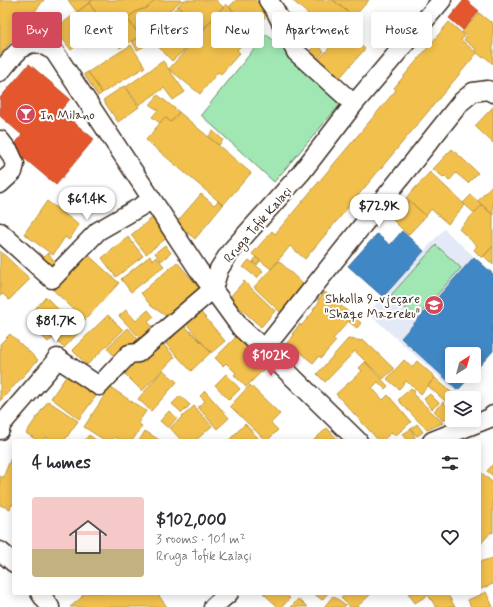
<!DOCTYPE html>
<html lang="en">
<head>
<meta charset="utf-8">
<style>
  body { margin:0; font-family:Mynerve,sans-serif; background:#f7f7f7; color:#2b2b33; height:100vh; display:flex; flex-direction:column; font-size:15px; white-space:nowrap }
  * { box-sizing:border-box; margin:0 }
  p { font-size:13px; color:#7c7c81 }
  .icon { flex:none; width:22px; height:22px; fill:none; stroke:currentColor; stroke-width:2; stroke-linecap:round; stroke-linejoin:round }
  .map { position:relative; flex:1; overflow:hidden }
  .details { position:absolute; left:12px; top:439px; width:469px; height:156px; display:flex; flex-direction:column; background:#fff; border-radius:4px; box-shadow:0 2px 10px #0003 }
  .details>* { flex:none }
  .top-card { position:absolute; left:12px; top:12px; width:469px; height:36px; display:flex; gap:8px }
  .needle { width:26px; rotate:36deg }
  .buttons { position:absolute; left:445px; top:347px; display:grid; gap:8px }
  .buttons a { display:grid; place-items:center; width:36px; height:36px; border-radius:4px; background:#fff; box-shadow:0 2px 10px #0003; font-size:20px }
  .price { position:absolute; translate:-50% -34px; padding:0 9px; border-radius:14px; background:#fff; color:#222; font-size:13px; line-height:26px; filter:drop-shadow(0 1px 2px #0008) }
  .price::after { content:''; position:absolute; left:50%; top:24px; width:12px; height:9px; margin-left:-6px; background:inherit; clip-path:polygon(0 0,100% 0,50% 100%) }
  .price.selected { background:#d1495b; color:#fff }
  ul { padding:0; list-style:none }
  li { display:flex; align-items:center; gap:12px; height:100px; padding:0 20px }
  li span { display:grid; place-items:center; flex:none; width:112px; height:80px; border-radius:4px; color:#555 }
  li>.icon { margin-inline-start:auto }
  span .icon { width:48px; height:48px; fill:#fffc; stroke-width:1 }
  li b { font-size:17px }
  h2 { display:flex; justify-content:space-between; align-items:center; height:48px; padding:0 20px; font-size:17px }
  .chip { padding:0 14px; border-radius:4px; background:#fff; box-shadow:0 2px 10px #0003; font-size:14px; line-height:36px }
  .chip.selected { background:#d1495b; color:#fff }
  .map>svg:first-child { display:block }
  .built { fill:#e4e9f7 }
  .green { fill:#a1e7b4; stroke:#6e8869 }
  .homes { fill:#f2c14e; stroke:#bb9440 }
  .shops { fill:#e4572e; stroke:#b14a29 }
  .schools { fill:#3f88c5; stroke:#3e6c93 }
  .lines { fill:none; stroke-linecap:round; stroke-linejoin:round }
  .street-casing { stroke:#3b2a1e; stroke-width:21 }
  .street { stroke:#fff; stroke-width:18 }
  .labels { text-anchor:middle; stroke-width:4; stroke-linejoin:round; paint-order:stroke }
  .poi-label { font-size:13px; fill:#3b2a1e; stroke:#fff; text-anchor:start }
  .street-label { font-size:13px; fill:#3b2a1e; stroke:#fff }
</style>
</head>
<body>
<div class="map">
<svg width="493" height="607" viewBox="0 0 493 607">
  <rect width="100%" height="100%" fill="#fff"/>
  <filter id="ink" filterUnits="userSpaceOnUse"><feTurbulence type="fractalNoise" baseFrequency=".025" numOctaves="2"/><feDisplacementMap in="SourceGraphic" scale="8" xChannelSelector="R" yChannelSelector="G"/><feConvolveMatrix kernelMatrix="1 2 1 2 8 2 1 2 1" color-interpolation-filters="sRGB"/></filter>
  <g filter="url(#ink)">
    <path class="built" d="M444,229L493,274V351L474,372V354H452V376H471L456,392L368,313Z"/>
    <path class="green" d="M266,34L343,101L274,182L201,115Z
      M436,245L461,268L416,318L391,295Z"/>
    <path class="homes" d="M0,0H44L0,55Z
      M68,0H93L77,12Z
      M93,0H155L147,8L137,11L127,18L108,29L89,3Z
      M155,0H182L140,36L127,18L137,11L147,8Z
      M184,0H216L223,7L203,29L178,6Z
      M236,0H255L269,13L253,30L229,7Z
      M292,0H333L354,17L336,38Z
      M333,0H369L354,17Z
      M89,3L108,29L85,47L81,42L71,50L55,29Z
      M226,4L255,31L237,50L240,53L221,74L218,72L200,94L169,69Z
      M178,6L203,29L189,46L172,61L147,35Z
      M479,13L490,22V21L493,23V64L484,56L483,58L475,51L476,49L464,40L467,36L462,32Z
      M127,18L140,36L120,48L108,29Z
      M449,22L465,36L461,40L477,53L305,259L290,246L271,269L252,254L272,231L275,234L396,90L394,88Z
      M344,31L365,49L336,82L315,64Z
      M140,37L145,46L137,50L132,41Z
      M316,44L324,51L316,61L308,53Z
      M131,45L145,67L102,93L88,72Z
      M163,61L185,92L173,100L164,88L139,105L126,87Z
      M88,72L102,93L98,96L84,74Z
      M124,86L139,107L118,122L103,100Z
      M158,95L179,112L171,122L165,117L160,123L152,117L158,110L150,105Z
      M493,107V143L475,126Z
      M179,112L251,173L223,205L146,140L165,117L171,122Z
      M213,131L223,140L219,145L208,137Z
      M452,149L478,173L468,183L456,173L449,181L444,176L443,177L433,169Z
      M430,172L465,205L448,224L431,209L426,216L406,198Z
      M493,184V215L478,201Z
      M201,194L214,205L218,201L223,205L195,239L176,223Z
      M471,195L482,205L474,213L463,203Z
      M409,200L426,216L408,235L392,219Z
      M47,201L79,225L69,240L65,237L53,255L24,234Z
      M482,205L493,215V246L482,258L474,250L477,246L459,229Z
      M152,218L168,237L146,254L131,235Z
      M128,237L143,256L116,277L102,258Z
      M165,245L171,253L161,261L155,253Z
      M493,246V265L484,256Z
      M0,251L30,279L9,300L3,294L0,296Z
      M85,252L119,283L85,320L51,288Z
      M48,253L55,262L48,268L41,259Z
      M150,256L153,260L156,257L164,266L131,292L121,279Z
      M256,257L260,261L257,265L253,262Z
      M249,260L263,271L257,278L243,267Z
      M279,261L309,290L284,316L254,287Z
      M177,262L200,289L166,316L151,306L141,293Z
      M244,281L275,311L261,327L229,298Z
      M325,292L353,316L333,339L336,341L321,358L319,356L313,363L298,351L296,354L285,345L294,335L292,334L300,324L301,326L314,311L313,310L319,302L318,300Z
      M46,297L80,331L64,348L53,338L48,342L28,322L37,313L34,310Z
      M126,310L136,321L148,310L154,317L148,322L152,326L140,338L119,316Z
      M199,310L225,341L211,353L184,321Z
      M108,315L123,330L87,365L72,350Z
      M354,317L361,323L357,328L349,322Z
      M184,325L211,352L191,371L166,344L176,334L175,333Z
      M128,328L138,339L117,359L107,348Z
      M10,334L38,360L0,401V344Z
      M236,337L266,367L246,387L234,375L236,373L226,363L223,366L215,358Z
      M348,339L365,341L394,369L383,379L355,351L325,382L317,374Z
      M161,342L175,357L142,391L124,373L129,368L127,365L133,359L139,364Z
      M404,360L412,367L417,361L435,377L421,394L406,381L399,389L387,379Z
      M365,362L388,386L385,389L378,382L372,388L383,400L388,395L411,422L395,436L392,432L382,441H379L336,394L362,371L359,368Z
      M163,370L177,382L151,411L138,399Z
      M70,371L99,392L79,419L51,398Z
      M226,374L240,389L229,400L215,385Z
      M435,378L458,398H452V407L428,386Z
      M250,385L280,414L271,423L278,430L267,441H266L230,406Z
      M110,387L146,411L138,423L142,426L132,441H121L115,437L112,441H106L84,427Z
      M411,388L415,392L413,394L443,423L427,430L398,400Z
      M205,391L229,418L217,429L198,407L205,401L200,396Z
      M430,394L439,403L432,409L424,399Z
      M180,396L190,405L182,413L172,404Z
      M48,401L78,421L64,441H53L46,437L43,441H38L26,433Z
      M443,402L452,412V416L443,421L434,411Z
      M194,406L212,426L195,441H182L170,428Z
      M169,411L177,418L168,428L160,421Z
      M245,424L261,441H230L229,440Z
      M417,424L423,432L417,436L411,429Z
      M327,428L339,441H313Z
      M411,429L415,437L408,441L403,434Z
      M145,431L161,441H139Z
      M89,435L97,441H84Z
      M12,455L14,456V505L12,504L10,509L0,505V476L3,478Z
      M493,464V476L487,471Z
      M482,473L493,483V533L491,532L479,546V476Z
      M493,558V584L481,589L479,585V562Z
      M486,592L493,607H471L468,600Z
      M84,593H157L167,607H70L81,598Z
      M263,593H284L290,598L282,607H278Z
      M313,593H328L322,600Z
      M347,593H372L357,607H350L341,598Z
      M408,593H447L455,607H436L428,595L415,603Z
      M333,596L346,605L344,607H324Z
      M298,599L308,607H291Z"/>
    <path class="shops" d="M464,0H466L479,11L463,30L449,18Z
      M29,64L70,99L60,111L94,139L56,185L12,148L22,135L0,116V98Z"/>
    <path class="schools" d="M402,231L424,251L383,297L348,266L377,234L390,245Z
      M474,257L493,274V351L474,372V354H452V376H471L458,390L401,338Z"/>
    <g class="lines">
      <g class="street-casing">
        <path id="street" d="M268,0L275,10L296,52L354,104
          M0,72C10,61 23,39 39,44C44,45 49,49 54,51L198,269L241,328L264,349L358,441
          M0,140L10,153L15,164L13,172L0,184
          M0,232L52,279L98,231L152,200
          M213,289L219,269L230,252L301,173L354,104L442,0
          M264,349L461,102L473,92L488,90L493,93
          M0,430L2,424L51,367L57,358L99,386L129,354L138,353L213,289
          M432,441L490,418L493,415
          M0,551L14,563
          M40,593L50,607
          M213,607L229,593"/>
      </g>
      <use href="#street" class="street"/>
    </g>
  </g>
  <defs>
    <g id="bar-disc" transform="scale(1)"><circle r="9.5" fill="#d1495b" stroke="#fff"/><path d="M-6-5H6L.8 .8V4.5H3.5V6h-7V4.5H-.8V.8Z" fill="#fff"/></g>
    <g id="school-disc" transform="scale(1)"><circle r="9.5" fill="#d1495b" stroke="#fff"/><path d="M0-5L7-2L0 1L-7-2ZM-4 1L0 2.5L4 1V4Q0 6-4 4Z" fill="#fff"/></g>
  </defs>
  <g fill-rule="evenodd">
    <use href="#bar-disc" x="26" y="114"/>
    <use href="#school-disc" x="434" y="305"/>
  </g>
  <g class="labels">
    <g class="poi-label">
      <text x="40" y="119">In Milano</text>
      <text x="420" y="303" text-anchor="end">Shkolla 9-vjeçare<tspan x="420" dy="15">"Shaqe Mazreku"</tspan></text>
    </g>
    <g class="street-label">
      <text transform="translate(257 224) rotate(-49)" y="5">Rruga Tofik Kalaçi</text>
    </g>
  </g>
</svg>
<div class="buttons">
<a><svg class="needle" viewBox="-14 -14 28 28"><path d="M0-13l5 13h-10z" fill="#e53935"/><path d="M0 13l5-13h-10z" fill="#7c7c81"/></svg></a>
<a><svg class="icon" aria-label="layers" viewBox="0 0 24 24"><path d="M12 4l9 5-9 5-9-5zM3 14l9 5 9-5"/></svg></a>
</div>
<b class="price" style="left:87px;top:221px">$61.4K</b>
<b class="price" style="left:379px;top:228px">$72.9K</b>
<b class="price" style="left:56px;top:343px">$81.7K</b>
<b class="price selected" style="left:271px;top:377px">$102K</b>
<div class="top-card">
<a class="chip selected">Buy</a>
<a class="chip">Rent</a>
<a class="chip">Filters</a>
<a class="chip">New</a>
<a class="chip">Apartment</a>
<a class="chip">House</a>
</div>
<section class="details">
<h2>4 homes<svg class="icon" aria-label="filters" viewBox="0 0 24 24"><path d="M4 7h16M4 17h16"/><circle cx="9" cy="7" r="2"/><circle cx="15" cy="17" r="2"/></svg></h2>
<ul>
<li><span style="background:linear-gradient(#f6c9c9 65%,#c2b280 0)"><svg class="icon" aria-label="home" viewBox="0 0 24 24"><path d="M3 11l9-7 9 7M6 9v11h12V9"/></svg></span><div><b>$102,000</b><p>3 rooms · 101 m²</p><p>Rruga Tofik Kalaçi</p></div><svg class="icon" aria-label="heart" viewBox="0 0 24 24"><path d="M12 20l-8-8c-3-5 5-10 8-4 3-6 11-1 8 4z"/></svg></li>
</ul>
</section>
</div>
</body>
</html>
